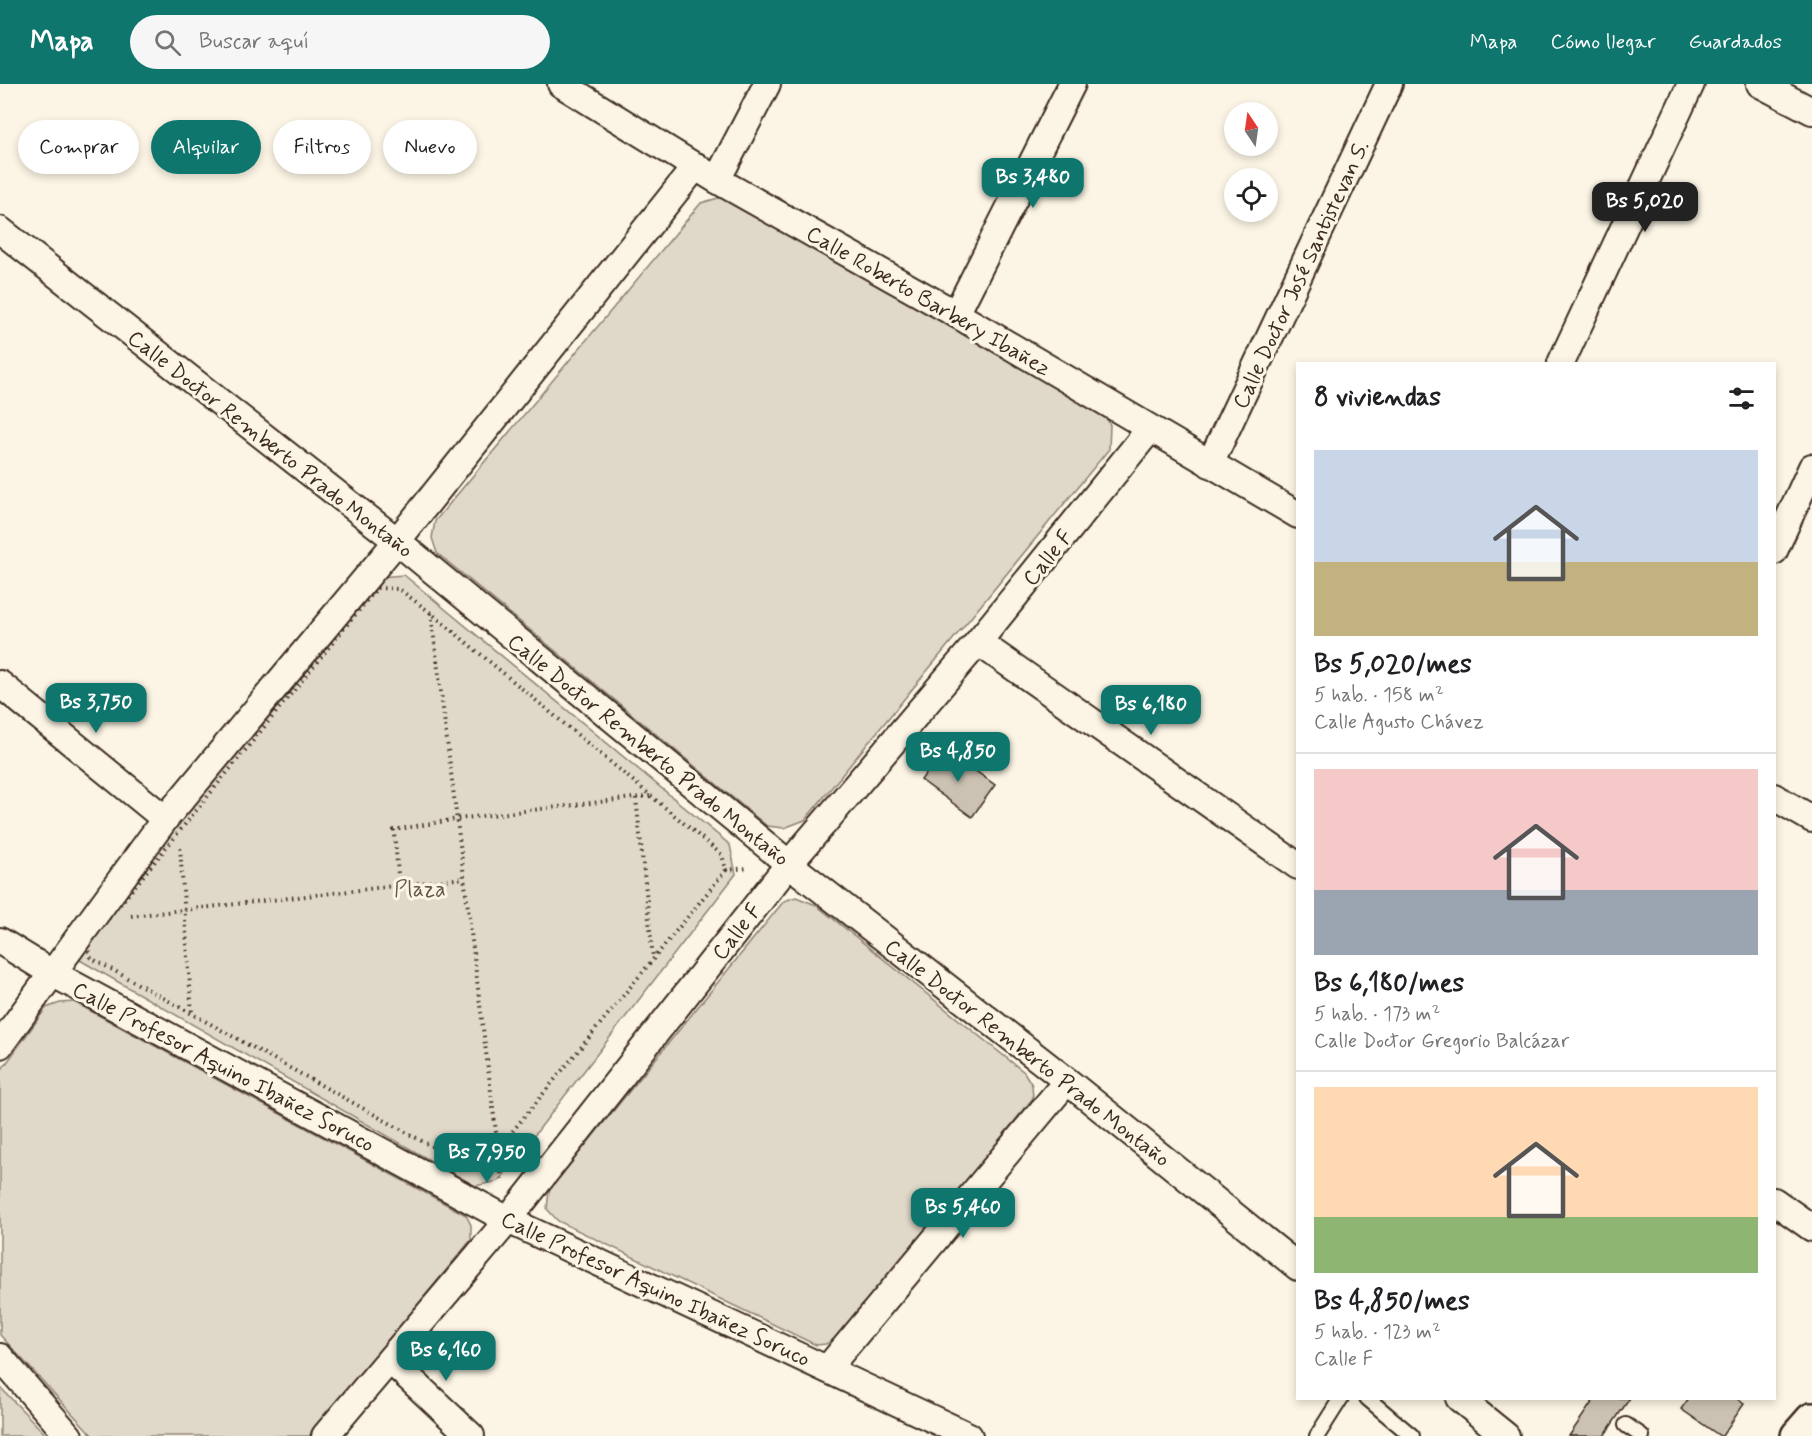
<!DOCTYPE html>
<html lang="es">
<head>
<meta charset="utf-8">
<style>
  body { margin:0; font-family:Mynerve,sans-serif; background:#f6f6f6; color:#202124; height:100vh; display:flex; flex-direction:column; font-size:22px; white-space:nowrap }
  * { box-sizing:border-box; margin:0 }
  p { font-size:20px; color:#757577 }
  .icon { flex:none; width:33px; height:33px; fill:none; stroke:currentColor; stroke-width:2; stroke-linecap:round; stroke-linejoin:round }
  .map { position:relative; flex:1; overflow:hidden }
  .sheet { position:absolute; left:1296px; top:278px; width:480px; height:1038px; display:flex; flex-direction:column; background:#fff; border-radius:0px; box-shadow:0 3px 9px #0003 }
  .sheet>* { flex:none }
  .hud { position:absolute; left:18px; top:36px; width:570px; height:54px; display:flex; gap:12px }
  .needle { width:39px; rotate:347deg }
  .controls { position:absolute; left:1224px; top:18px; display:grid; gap:12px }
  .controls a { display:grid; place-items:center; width:54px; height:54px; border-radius:50%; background:#fff; box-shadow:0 3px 9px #0003; font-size:30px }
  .price { position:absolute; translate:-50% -51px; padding:0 14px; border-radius:12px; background:#0f766e; color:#fff; font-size:20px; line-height:39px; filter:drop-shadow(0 2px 3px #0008) }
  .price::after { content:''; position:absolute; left:50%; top:36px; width:18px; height:14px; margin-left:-9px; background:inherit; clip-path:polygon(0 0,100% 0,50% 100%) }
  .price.on { background:#222; color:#fff }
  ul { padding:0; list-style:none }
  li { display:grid; align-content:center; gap:12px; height:318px; padding:0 18px }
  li+li { border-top:2px solid #e0e0e0 }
  li span { display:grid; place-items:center; height:186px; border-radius:0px; color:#555 }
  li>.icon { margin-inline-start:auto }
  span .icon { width:108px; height:108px; fill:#fffc; stroke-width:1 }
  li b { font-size:26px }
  h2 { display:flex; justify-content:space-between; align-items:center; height:72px; padding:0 18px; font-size:26px }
  .chip { padding:0 21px; border-radius:27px; background:#fff; box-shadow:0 3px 9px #0003; font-size:21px; line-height:54px }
  .chip.on { background:#0f766e; color:#fff }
  header { display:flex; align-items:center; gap:36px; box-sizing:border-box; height:84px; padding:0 30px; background:#0f766e; color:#fff }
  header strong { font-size:28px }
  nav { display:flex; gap:33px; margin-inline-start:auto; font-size:21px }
  .search { width:420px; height:54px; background:#f6f6f6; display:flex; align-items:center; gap:15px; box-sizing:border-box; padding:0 21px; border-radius:33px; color:#757577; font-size:22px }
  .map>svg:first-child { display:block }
  .green { fill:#e0d8c8; stroke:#8e8173; stroke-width:1.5 }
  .building { fill:#ccc2b3; stroke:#3b2a1e; stroke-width:1.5 }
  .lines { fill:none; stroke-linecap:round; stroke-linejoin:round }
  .service-casing { stroke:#3b2a1e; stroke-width:18 }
  .minor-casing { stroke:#3b2a1e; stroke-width:30 }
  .trunk-casing { stroke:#3b2a1e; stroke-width:38 }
  .path { stroke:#3b2a1e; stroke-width:4; stroke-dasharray:1.5 4.5; stroke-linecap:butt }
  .service { stroke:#fcf5e5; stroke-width:14 }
  .minor { stroke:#fcf5e5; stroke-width:26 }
  .trunk { stroke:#fcf5e5; stroke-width:33 }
  .labels { text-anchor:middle; stroke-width:6; stroke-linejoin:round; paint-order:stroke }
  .street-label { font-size:22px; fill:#3b2a1e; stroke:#fcf5e5 }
  .park-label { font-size:22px; fill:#645648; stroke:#fcf5e5 }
</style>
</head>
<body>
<header>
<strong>Mapa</strong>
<div class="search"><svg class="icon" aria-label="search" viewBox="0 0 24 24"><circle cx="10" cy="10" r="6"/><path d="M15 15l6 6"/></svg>Buscar aquí</div>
<nav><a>Mapa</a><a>Cómo llegar</a><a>Guardados</a></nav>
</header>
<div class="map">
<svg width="1812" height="1352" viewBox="0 0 1812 1352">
  <rect width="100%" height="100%" fill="#fcf5e5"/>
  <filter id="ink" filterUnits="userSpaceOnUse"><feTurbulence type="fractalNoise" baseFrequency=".0167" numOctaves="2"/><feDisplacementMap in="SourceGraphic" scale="12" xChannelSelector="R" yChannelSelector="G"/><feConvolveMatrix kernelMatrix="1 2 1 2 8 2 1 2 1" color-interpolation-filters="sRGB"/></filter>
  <g filter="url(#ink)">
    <path class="green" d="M718,114H731L1100,321L1110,341L1109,365L805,736L784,744L767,742L437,469L432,454L435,437L701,119Z
      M404,491L730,761L736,790L499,1097L475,1102L78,875L77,859L366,494Z
      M796,813L816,821L1024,988L1032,1001L1033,1014L843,1250L826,1260L816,1261L558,1137L547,1125L549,1106L784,817Z
      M74,918L466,1131L471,1141V1156L309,1352H93L0,1251V988L46,924L60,919Z
      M0,1303L47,1352H0Z"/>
    <path class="building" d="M944,664L995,701L972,733L921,696Z
      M1595,1314H1630L1604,1352H1569Z
      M1689,1314H1736L1744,1320L1722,1352H1720L1681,1325Z"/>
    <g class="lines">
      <g class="service-casing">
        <path id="service" d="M1367,1314L1412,1352
          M1626,1341L1642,1352
          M1317,1352L1341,1314"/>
      </g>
      <g class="minor-casing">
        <path id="minor" d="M561,0L717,96L956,230L1298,431
          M1760,0L1812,27
          M717,96L767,0
          M0,146L397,457L789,780L1067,997L1298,1183
          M956,230L1072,0
          M1561,279L1691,0
          M1210,380L1389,0
          M1774,467L1812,383
          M978,558L1298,782
          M0,600L165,735
          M1774,713L1812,735
          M0,857L52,889L508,1136L969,1352
          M0,961L165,735L397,457L696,82
          M1774,1117L1812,1144
          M0,1273L69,1352
          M390,1276L471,1352
          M827,1285L1067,997
          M1459,1314L1506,1352
          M325,1352L508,1136L789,780L978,558L1150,345"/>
      </g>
      <g class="trunk-casing">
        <path id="trunk" d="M1798,1352L1812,1336"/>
      </g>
      <path class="path" d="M377,504L399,505L431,529L722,771L726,786L498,1065L460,1078L91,874L87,861Z
        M431,529L502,1096
        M636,714L653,874
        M180,764L192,930
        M726,786L749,784
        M399,801L394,746L457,735L650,712
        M131,832L464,794"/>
      <use href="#service" class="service"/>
      <use href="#minor" class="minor"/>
      <use href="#trunk" class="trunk"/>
    </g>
  </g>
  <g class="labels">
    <g class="street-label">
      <text transform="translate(1300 190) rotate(-65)" y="8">Calle Doctor José Santistevan S.</text>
      <text transform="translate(929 216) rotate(30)" y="8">Calle Roberto Barbery Ibañez</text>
      <text transform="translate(271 359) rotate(38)" y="8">Calle Doctor Remberto Prado Montaño</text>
      <text transform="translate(1047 473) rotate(-51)" y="8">Calle F</text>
      <text transform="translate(649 665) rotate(39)" y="8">Calle Doctor Remberto Prado Montaño</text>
      <text transform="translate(736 847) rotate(-52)" y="8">Calle F</text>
      <text transform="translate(1028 968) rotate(38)" y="8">Calle Doctor Remberto Prado Montaño</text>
      <text transform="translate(224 982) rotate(28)" y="8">Calle Profesor Aquino Ibañez Soruco</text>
      <text transform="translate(656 1204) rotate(25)" y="8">Calle Profesor Aquino Ibañez Soruco</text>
    </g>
    <g class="park-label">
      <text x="420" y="812">Plaza</text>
    </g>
  </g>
</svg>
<div class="controls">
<a><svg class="needle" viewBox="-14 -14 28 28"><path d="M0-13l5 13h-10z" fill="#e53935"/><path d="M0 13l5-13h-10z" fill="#757577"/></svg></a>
<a><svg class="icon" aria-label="locate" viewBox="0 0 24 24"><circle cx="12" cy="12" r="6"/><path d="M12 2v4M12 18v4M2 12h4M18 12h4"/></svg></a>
</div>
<b class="price" style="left:1033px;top:125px">Bs 3,480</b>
<b class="price on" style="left:1645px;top:149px">Bs 5,020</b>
<b class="price" style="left:96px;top:650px">Bs 3,750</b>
<b class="price" style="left:1151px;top:652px">Bs 6,180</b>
<b class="price" style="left:958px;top:699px">Bs 4,850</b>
<b class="price" style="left:487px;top:1100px">Bs 7,950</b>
<b class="price" style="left:963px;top:1155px">Bs 5,460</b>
<b class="price" style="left:446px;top:1298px">Bs 6,160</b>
<div class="hud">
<a class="chip">Comprar</a>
<a class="chip on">Alquilar</a>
<a class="chip">Filtros</a>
<a class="chip">Nuevo</a>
</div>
<section class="sheet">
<h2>8 viviendas<svg class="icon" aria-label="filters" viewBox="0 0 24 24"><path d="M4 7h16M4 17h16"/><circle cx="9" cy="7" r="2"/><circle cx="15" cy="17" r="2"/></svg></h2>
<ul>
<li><span style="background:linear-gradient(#c9d6e8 60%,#c2b280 0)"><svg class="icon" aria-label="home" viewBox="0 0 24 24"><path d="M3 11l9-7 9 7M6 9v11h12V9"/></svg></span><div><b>Bs 5,020/mes</b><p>5 hab. · 158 m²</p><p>Calle Agusto Chávez</p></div></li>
<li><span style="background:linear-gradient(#f6c9c9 65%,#9aa5b1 0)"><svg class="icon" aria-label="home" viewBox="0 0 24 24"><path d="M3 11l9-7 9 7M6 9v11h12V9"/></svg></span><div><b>Bs 6,180/mes</b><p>5 hab. · 173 m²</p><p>Calle Doctor Gregorio Balcázar</p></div></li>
<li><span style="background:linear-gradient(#ffd9b3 70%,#8fb573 0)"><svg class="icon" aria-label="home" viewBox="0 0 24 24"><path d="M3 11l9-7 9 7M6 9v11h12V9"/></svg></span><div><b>Bs 4,850/mes</b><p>5 hab. · 123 m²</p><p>Calle F</p></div></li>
</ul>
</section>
</div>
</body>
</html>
